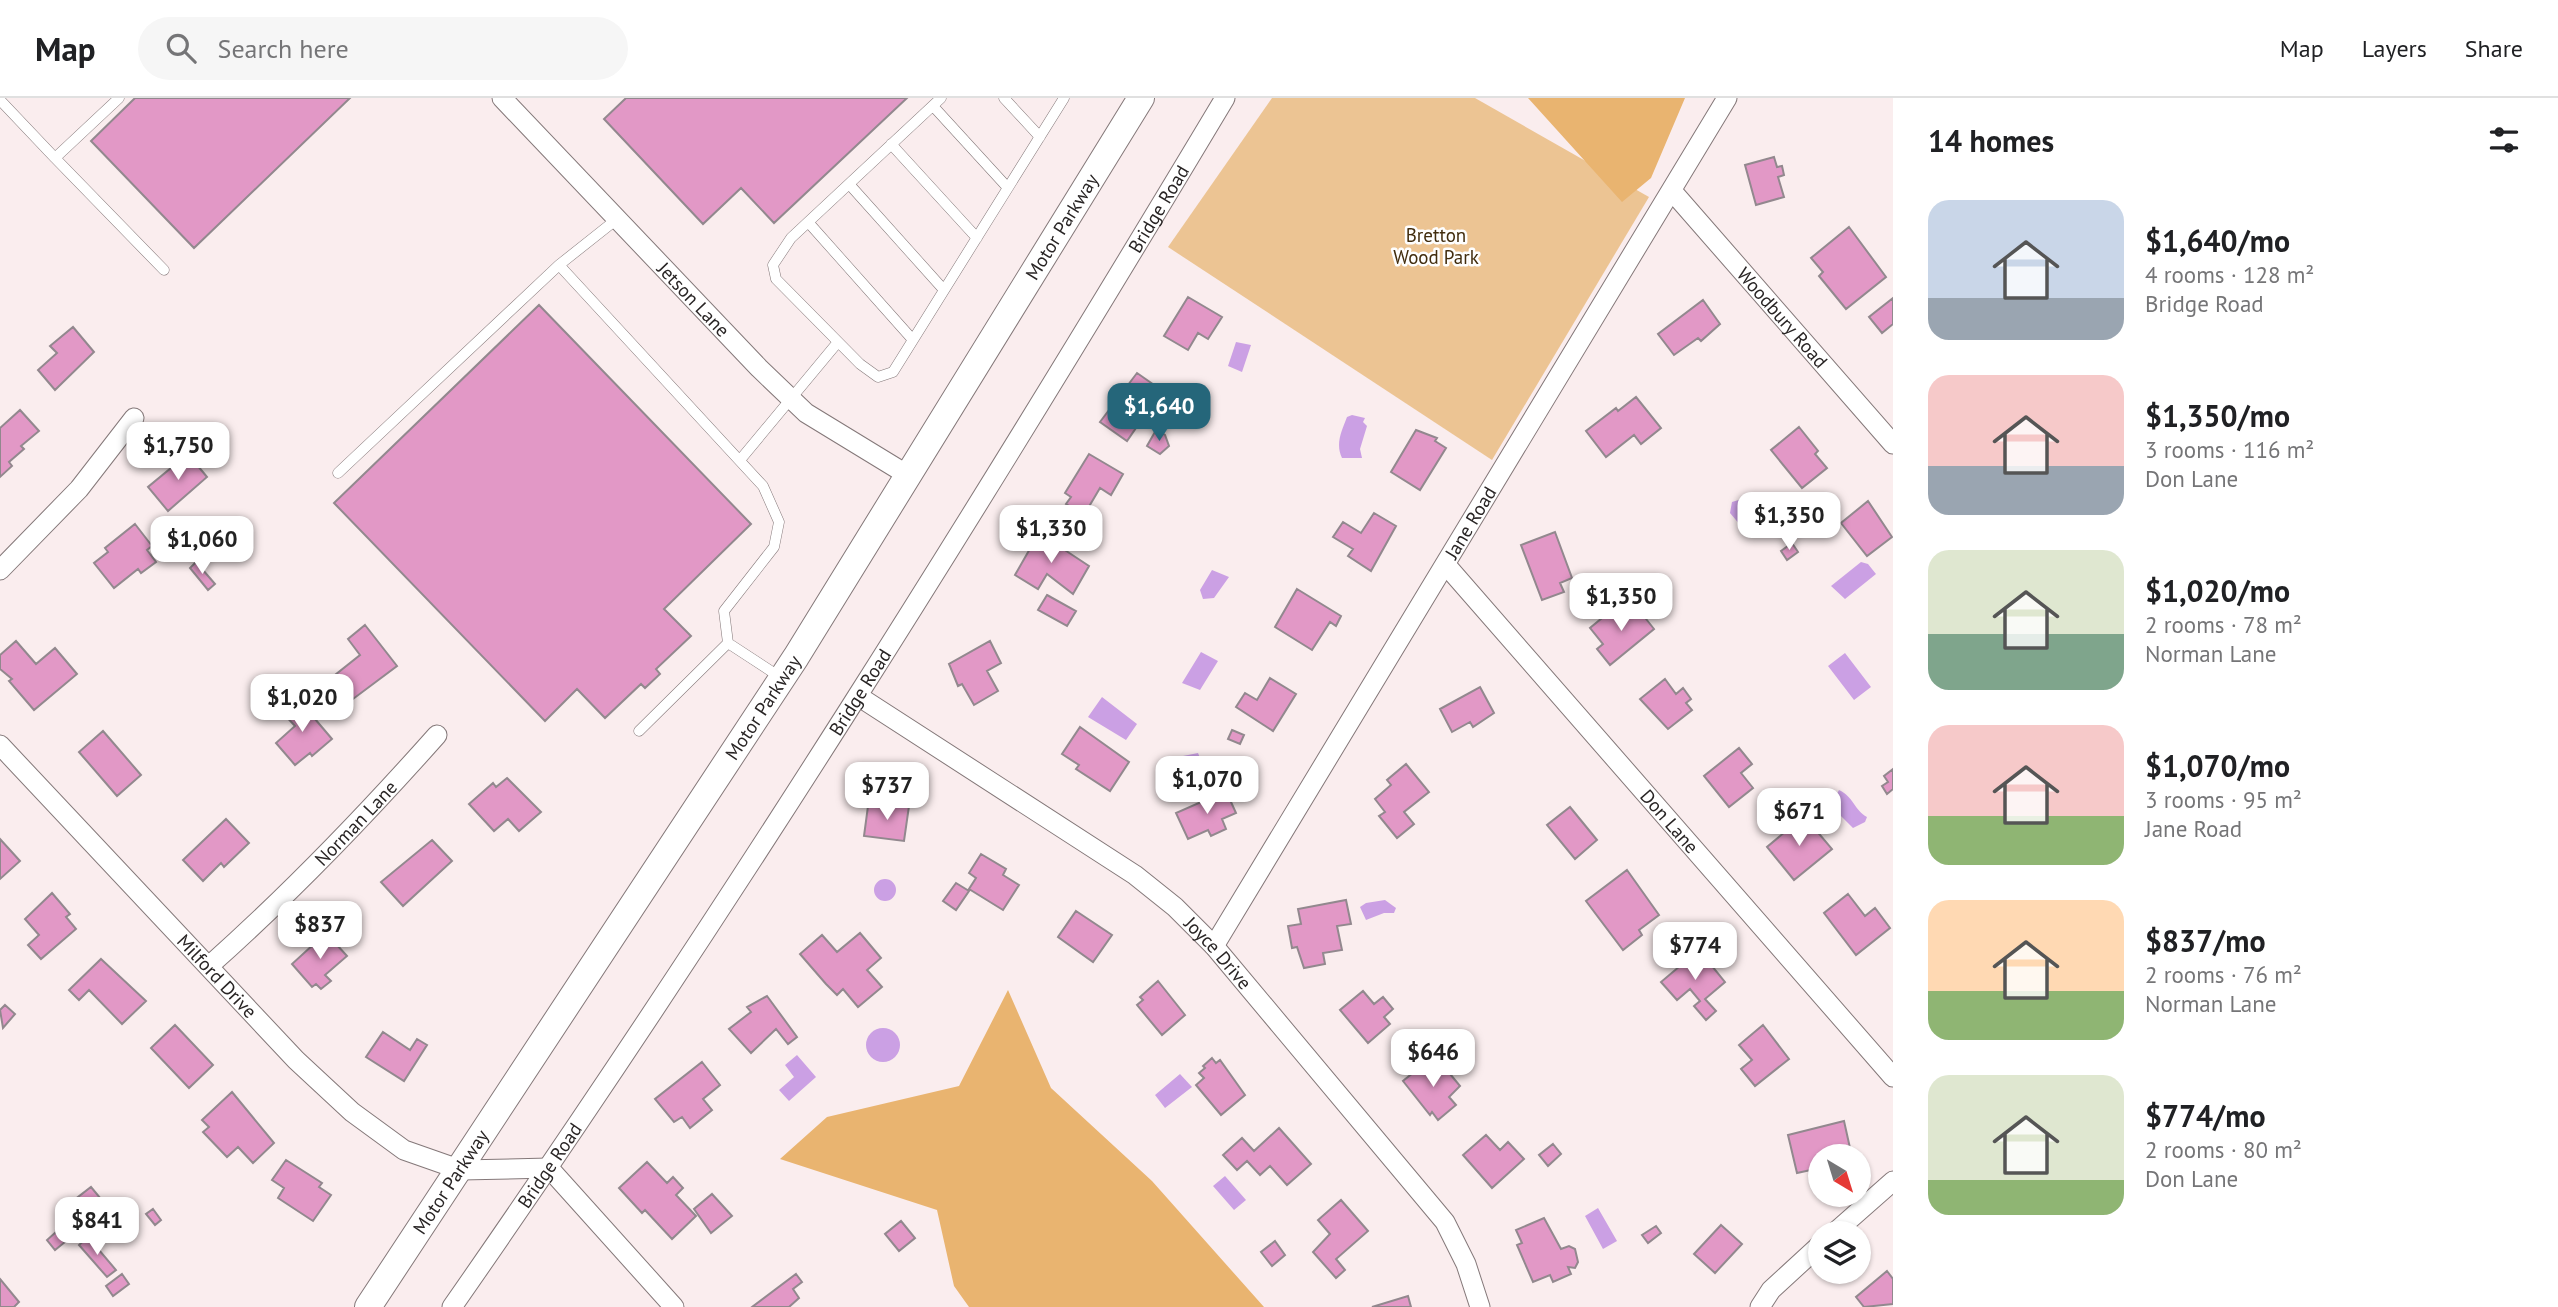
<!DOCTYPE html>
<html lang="en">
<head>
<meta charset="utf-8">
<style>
  body { margin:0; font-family:"PT Sans",sans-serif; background:#f6f6f6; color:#202124; height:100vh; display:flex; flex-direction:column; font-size:26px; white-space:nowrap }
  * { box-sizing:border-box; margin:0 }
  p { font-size:23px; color:#757577 }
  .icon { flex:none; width:38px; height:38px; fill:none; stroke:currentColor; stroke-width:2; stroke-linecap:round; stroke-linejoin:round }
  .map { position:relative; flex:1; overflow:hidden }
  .side { display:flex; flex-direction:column; background:#fff; width:665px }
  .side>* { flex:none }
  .needle { width:46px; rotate:142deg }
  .tools { position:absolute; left:1808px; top:1046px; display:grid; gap:14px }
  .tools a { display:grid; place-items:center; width:63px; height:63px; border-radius:50%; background:#fff; box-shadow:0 2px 5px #0004; font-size:35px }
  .price { position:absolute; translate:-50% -60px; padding:0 16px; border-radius:14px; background:#fff; color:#222; font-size:23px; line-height:46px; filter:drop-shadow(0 2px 4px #0008) }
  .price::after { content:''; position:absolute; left:50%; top:42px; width:21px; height:16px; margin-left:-10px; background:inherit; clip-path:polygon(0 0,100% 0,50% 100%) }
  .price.on { background:#25667a; color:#fff }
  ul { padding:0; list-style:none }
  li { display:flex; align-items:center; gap:21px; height:175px; padding:0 35px }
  li span { display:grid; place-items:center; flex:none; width:196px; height:140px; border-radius:21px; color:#555 }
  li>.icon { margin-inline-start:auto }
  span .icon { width:84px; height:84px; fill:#fffc; stroke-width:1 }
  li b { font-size:30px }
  h2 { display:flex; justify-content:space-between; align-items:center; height:84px; padding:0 35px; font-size:30px }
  header { display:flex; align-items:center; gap:42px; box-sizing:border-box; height:98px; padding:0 35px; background:#fff; border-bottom:2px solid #e0e0e0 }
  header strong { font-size:33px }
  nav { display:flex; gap:38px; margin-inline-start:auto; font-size:24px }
  .search { width:490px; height:63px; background:#f6f6f6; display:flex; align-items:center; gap:18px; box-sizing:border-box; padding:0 24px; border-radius:38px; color:#757577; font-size:26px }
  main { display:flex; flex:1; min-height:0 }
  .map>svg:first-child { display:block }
  .green { fill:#ecc493 }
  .forest { fill:#e9b470 }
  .water { fill:#cba0e4 }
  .building { fill:#e298c6; stroke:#92888e; stroke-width:2 }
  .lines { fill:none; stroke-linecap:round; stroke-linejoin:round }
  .service-casing { stroke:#847879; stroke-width:11 }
  .minor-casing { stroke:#847879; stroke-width:21 }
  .secondary-casing { stroke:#847879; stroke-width:28 }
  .service { stroke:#fff; stroke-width:10 }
  .minor { stroke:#fff; stroke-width:19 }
  .secondary { stroke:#fff; stroke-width:26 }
  .labels { text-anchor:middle; stroke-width:5; stroke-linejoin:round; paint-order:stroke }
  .street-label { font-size:19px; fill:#292525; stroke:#fefefe }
  .park-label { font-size:19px; fill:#412c0d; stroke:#fefefe }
</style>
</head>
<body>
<header>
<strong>Map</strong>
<div class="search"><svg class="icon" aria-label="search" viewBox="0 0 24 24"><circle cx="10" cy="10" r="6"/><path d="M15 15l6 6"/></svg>Search here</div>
<nav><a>Map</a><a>Layers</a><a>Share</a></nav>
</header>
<main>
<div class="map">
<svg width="1893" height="1209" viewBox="0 0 1893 1209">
  <rect width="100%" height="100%" fill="#faedee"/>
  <path class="green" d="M1272,0H1475L1649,99L1492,362L1168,149Z"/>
  <path class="forest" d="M1528,0H1685L1651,80L1622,104Z
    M1008,892L1051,990L1152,1083L1264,1209H969L954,1188L937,1112L780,1061L827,1019L959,988Z"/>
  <path class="water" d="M1236,244L1251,247L1242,274L1228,268Z
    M1352,317L1365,320L1363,324L1367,328L1360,351L1362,360H1342C1335,346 1342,332 1347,319Z
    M1745,400L1757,415V422L1741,428L1730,415L1732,404Z
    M1861,464L1868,466L1876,476L1845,501L1831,488Z
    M1212,472L1229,479L1214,500L1203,501L1200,492Z
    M1201,554L1218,563L1200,592L1182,585Z
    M1845,555L1871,589L1854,602L1828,568Z
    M1102,599L1137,626L1126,642L1088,619Z
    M1198,655L1211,687L1198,693L1183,658Z
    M1839,692C1853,698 1855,713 1867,719L1865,724L1853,730L1838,715L1828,713Z
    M874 792a11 11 0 1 1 22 0a11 11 0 1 1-22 0Z
    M1385,802L1396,810L1394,815H1384L1366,822L1360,809L1366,805Z
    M866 947a17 17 0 1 1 34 0a17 17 0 1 1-34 0Z
    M797,957L816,979L789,1003L779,992L794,979L785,967Z
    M1180,976L1192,989L1165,1010L1155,997Z
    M1225,1078L1246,1102L1234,1112L1213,1088Z
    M1598,1110L1617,1143L1603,1151L1585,1118Z"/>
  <path class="building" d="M135,0H350L194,150L91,43Z
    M626,0H907L774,125L741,90L703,126L604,21Z
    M1774,59L1777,69L1782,68L1784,77L1778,79L1784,99L1756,107L1745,67Z
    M1849,129L1886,179L1846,211L1819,178L1823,174L1811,160Z
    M1188,199L1222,219L1208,241L1198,235L1188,252L1164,238Z
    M1893,200V226L1882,235L1869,219Z
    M1703,202L1720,226L1701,243L1698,240L1674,257L1658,236Z
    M539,207L751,426L664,511L691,538L656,571L660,576L645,590L641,586L605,620L577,591L545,623L334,405Z
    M73,229L94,254L55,292L38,272L57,255L50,248Z
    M1137,275L1177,303L1162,324L1147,314L1127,343L1100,324Z
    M1636,299L1661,330L1641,346L1634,337L1606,359L1586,333L1616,310L1618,313Z
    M20,312L39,333L21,348L24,351L9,364L12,368L0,379V330Z
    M1799,329L1818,353L1815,356L1827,370L1802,390L1771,352Z
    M1156,332L1165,337L1169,348L1160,356L1147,348Z
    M1416,332L1437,340L1435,343L1446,350L1420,392L1391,374Z
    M188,356L207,379L168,413L148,389Z
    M1089,356L1123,376L1111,397L1100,390L1084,417L1066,406L1071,399L1065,395Z
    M1868,403L1892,439L1867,458L1841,425Z
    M1374,415L1396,428L1371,473L1348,458L1353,451L1333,439L1343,424L1361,435Z
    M135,426L152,448L147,452L156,464L141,475L138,471L114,490L94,465L108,454L105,450Z
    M1555,434L1572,480L1560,485L1564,494L1542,502L1521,447Z
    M1039,435L1089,468L1073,496L1047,476L1038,491L1015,477Z
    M1792,445L1798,454L1787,462L1781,453Z
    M196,464L215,486L208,492L190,470Z
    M1297,491L1341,518L1336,528L1330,524L1312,552L1275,529Z
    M1047,497L1076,513L1067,528L1038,512Z
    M1635,507L1654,531L1610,567L1597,551L1603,546L1590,530L1613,511L1620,520Z
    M365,527L397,568L349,604L330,581L360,557L348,541Z
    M16,543L36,566L55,550L77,576L34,612L9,583L12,581L0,571V557Z
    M990,543L1001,565L987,573L998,593L974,607L962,586L958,588L949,566Z
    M1270,580L1296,596L1273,633L1236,609L1245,595L1257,602Z
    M1665,581L1676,596L1683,590L1691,601L1686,605L1692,612L1668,631L1640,601Z
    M1480,589L1494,615L1473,629L1470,624L1452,634L1440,611Z
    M298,601L332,641L312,658L310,655L295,667L276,645L295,628L283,615Z
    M1080,629L1129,664L1110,693L1076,671L1079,667L1062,656Z
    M1232,632L1244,637L1240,646L1228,641Z
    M103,633L141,677L117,698L79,654Z
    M1739,650L1752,666L1741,675L1753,690L1729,709L1704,678Z
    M1406,666L1429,694L1404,714L1414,726L1397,740L1379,718L1385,714L1375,701L1391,687L1387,682Z
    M1893,671V691L1887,696L1882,688L1888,684L1884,678Z
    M507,680L541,714L519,733L508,721L494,733L469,706L493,685L496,689Z
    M1226,693L1236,715L1222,721L1226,731L1211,738L1208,732L1188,741L1176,715Z
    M888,705L909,708L904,743L864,738L868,708L887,710Z
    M1570,709L1597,742L1575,761L1547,727Z
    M1804,718L1832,751L1794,782L1767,749Z
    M226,721L249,745L224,769L221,765L203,783L183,762Z
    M0,741L20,763L0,781Z
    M432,742L452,763L403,808L381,784Z
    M981,756L1006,771L1003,777L1019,787L1003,812L969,791L976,780L969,775Z
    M1627,772L1659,817L1639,832L1642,837L1623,852L1586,803Z
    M956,785L969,793L956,812L943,803Z
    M52,795L70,816L66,819L76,831L41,861L28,847L39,837L25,821Z
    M1848,796L1865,818L1875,810L1890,830L1856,857L1824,815Z
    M1346,802L1351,826L1337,828L1342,852L1323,855L1325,866L1304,870L1297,849L1292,850L1288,828L1301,826L1298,811Z
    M1076,813L1112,837L1093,864L1058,839Z
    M326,835L347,858L325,877L331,883L321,891L316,886L312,889L292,866Z
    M860,835L881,860L867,872L882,889L858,909L843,891L837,897L826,886L800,856L822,837L837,854Z
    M1699,852L1725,884L1705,901L1716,913L1706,922L1694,908L1700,903L1690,891L1677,902L1661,884Z
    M101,861L146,903L122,926L89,892L79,902L69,892Z
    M1158,883L1185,917L1162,937L1137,907L1143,902L1140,899Z
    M1363,893L1374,906L1383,899L1393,911L1384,919L1390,926L1368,945L1340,912Z
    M767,898L797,939L788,946L776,931L751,955L729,931L751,914L747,909Z
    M5,907L15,916L3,930L0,912Z
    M175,927L213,967L189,990L151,950Z
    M1763,927L1789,961L1755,988L1741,971L1752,962L1739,947Z
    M383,934L410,952L417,941L427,947L404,983L366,959Z
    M1212,960L1216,965L1220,962L1245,997L1221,1017L1196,987L1204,980L1199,975L1205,970L1203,968Z
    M702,964L720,987L703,1001L712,1012L690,1030L682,1019L674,1024L655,1001Z
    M1441,965L1460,988L1449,999L1456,1007L1438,1022L1432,1014L1430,1017L1403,983L1424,966L1430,974Z
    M232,994L274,1045L253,1065L238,1049L227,1059L203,1034L209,1029L202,1022Z
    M1844,1023L1852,1059H1820V1070L1797,1075L1788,1037Z
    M1279,1030L1311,1066L1287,1087L1270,1068L1260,1077L1247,1063L1237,1072L1223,1057L1242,1040L1254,1053Z
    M1486,1037L1500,1052L1508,1044L1524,1061L1492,1090L1463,1057Z
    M1553,1046L1561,1056L1548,1068L1539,1057Z
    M286,1062L322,1085L319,1089L331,1097L313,1123L278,1100L284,1090L272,1082Z
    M647,1064L667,1085L673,1079L683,1090L676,1097L696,1118L672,1141L645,1112L642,1115L619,1090Z
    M91,1089L106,1107L84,1124L69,1106Z
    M712,1096L732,1118L711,1135L694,1111Z
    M1341,1102L1368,1133L1336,1161L1345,1172L1336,1180L1313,1154L1330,1136L1318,1122Z
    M153,1111L161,1122L155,1127L146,1116Z
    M1544,1120L1561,1151L1569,1148L1575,1151L1578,1164L1575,1170L1568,1169L1571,1176L1553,1184L1550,1177L1533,1184L1517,1147L1522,1145L1516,1132Z
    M901,1123L915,1140L899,1153L885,1136Z
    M1721,1127L1742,1146L1715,1175L1694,1156Z
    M1656,1128L1661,1135L1648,1145L1642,1137Z
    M56,1134L65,1144L55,1152L47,1142Z
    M88,1139L116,1172L107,1179L79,1147Z
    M1275,1143L1285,1157L1272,1168L1261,1154Z
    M1887,1173L1893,1181V1206L1864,1209L1856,1199Z
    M122,1176L129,1186L113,1198L106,1188Z
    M796,1176L802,1184L793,1191L799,1200L789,1209H752Z
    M0,1181L19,1204L14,1209H0Z
    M1408,1198L1411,1209H1372Z"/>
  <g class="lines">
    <g class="service-casing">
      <path id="service" d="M941,0L791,140L773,167L776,181L860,266L878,279L893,274L1064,0
        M1004,0L1040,39
        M0,2L55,60L119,0
        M933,8L1008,90
        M891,46L977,140
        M55,60L164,172
        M849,86L944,192
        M808,124L913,242
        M559,167L617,121
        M740,362L838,244
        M338,375L559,167L763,388L779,424L774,449L724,513L728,545
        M728,545L780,579
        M639,633L728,545"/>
    </g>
    <g class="minor-casing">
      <g id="minor">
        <path id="s1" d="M502,0L759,270L806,315L906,376"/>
        <path id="s2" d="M1672,93L1893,346"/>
        <path id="s3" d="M1446,467L1893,979"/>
        <path d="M0,472L79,391L134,320"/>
        <path id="s4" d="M858,598L1135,777L1175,809L1214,848L1445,1124L1466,1166L1480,1209"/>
        <path id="s5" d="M0,647L296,962L352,1014L404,1052L461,1072L549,1070L674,1209"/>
        <path id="s6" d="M1214,848L1727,0"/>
        <path id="s7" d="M209,868C290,796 365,718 437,637"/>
        <path d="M1833,1136L1893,1083"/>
        <path id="s8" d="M452,1209C726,816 979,411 1225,0"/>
        <path d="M1760,1209L1771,1192L1820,1147"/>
      </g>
    </g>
    <g class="secondary-casing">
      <g id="secondary">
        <path id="s9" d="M368,1209L796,559L1141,0"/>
      </g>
    </g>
    <use href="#service" class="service"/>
    <use href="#minor" class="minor"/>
    <use href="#secondary" class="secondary"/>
  </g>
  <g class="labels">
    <g class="street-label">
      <text dy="7" stroke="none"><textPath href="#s8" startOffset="1306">Bridge Road</textPath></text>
      <text dy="7" stroke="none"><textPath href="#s9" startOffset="1284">Motor Parkway</textPath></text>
      <text dy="7" stroke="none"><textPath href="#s1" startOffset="278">Jetson Lane</textPath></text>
      <text dy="7" stroke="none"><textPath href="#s2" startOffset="168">Woodbury Road</textPath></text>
      <text dy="7" stroke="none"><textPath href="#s6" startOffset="495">Jane Road</textPath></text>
      <text dy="7" stroke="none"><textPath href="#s8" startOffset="738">Bridge Road</textPath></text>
      <text dy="7" stroke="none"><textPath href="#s9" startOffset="718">Motor Parkway</textPath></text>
      <text dy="7" stroke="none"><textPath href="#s3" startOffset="340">Don Lane</textPath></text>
      <text dy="7" stroke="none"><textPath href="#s7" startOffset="205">Norman Lane</textPath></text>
      <text dy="7" stroke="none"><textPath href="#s4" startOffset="444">Joyce Drive</textPath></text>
      <text dy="7" stroke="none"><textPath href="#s5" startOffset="317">Milford Drive</textPath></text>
      <text dy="7" stroke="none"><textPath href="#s8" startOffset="172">Bridge Road</textPath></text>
      <text dy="7" stroke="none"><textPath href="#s9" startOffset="150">Motor Parkway</textPath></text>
    </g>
    <g class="park-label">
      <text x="1436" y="144">Bretton<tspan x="1436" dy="22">Wood Park</tspan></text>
    </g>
  </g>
</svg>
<div class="tools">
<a><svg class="needle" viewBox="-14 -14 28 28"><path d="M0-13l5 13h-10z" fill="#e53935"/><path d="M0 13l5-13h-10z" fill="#757577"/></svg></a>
<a><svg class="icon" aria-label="layers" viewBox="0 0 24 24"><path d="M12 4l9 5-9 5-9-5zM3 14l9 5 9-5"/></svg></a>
</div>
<b class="price on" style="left:1159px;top:345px">$1,640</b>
<b class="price" style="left:178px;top:384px">$1,750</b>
<b class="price" style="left:1789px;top:454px">$1,350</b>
<b class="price" style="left:1051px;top:467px">$1,330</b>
<b class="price" style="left:202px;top:478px">$1,060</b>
<b class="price" style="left:1621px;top:535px">$1,350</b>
<b class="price" style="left:302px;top:636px">$1,020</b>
<b class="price" style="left:1207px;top:718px">$1,070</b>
<b class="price" style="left:887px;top:724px">$737</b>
<b class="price" style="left:1799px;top:750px">$671</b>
<b class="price" style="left:320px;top:863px">$837</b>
<b class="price" style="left:1695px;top:884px">$774</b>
<b class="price" style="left:1433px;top:991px">$646</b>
<b class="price" style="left:97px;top:1159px">$841</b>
</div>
<section class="side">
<h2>14 homes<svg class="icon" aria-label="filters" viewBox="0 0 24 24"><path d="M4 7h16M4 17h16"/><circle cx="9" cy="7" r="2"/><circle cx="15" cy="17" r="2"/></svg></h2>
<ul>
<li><span style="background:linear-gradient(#c9d6e8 70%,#9aa5b1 0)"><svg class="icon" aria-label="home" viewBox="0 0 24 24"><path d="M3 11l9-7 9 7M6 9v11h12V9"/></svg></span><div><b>$1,640/mo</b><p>4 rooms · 128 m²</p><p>Bridge Road</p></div></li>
<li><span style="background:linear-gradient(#f6c9c9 65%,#9aa5b1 0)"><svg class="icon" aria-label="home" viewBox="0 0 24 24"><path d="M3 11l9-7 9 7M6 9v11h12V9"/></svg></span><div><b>$1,350/mo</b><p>3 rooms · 116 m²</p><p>Don Lane</p></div></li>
<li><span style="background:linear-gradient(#dfe7d0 60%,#7fa58c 0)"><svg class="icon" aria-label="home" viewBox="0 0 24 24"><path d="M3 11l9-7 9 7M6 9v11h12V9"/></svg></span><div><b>$1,020/mo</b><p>2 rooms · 78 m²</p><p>Norman Lane</p></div></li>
<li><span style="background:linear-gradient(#f6c9c9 65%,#8fb573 0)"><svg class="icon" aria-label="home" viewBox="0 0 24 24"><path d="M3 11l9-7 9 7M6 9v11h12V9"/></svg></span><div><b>$1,070/mo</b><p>3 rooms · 95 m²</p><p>Jane Road</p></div></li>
<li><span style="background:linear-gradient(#ffd9b3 65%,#8fb573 0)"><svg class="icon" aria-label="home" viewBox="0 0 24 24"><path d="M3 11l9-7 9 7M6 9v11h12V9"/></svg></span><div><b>$837/mo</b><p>2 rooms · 76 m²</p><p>Norman Lane</p></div></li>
<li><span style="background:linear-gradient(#dfe7d0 75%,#8fb573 0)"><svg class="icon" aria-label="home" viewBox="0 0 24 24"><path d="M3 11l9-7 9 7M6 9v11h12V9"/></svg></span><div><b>$774/mo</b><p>2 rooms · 80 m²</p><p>Don Lane</p></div></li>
</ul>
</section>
</main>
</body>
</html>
